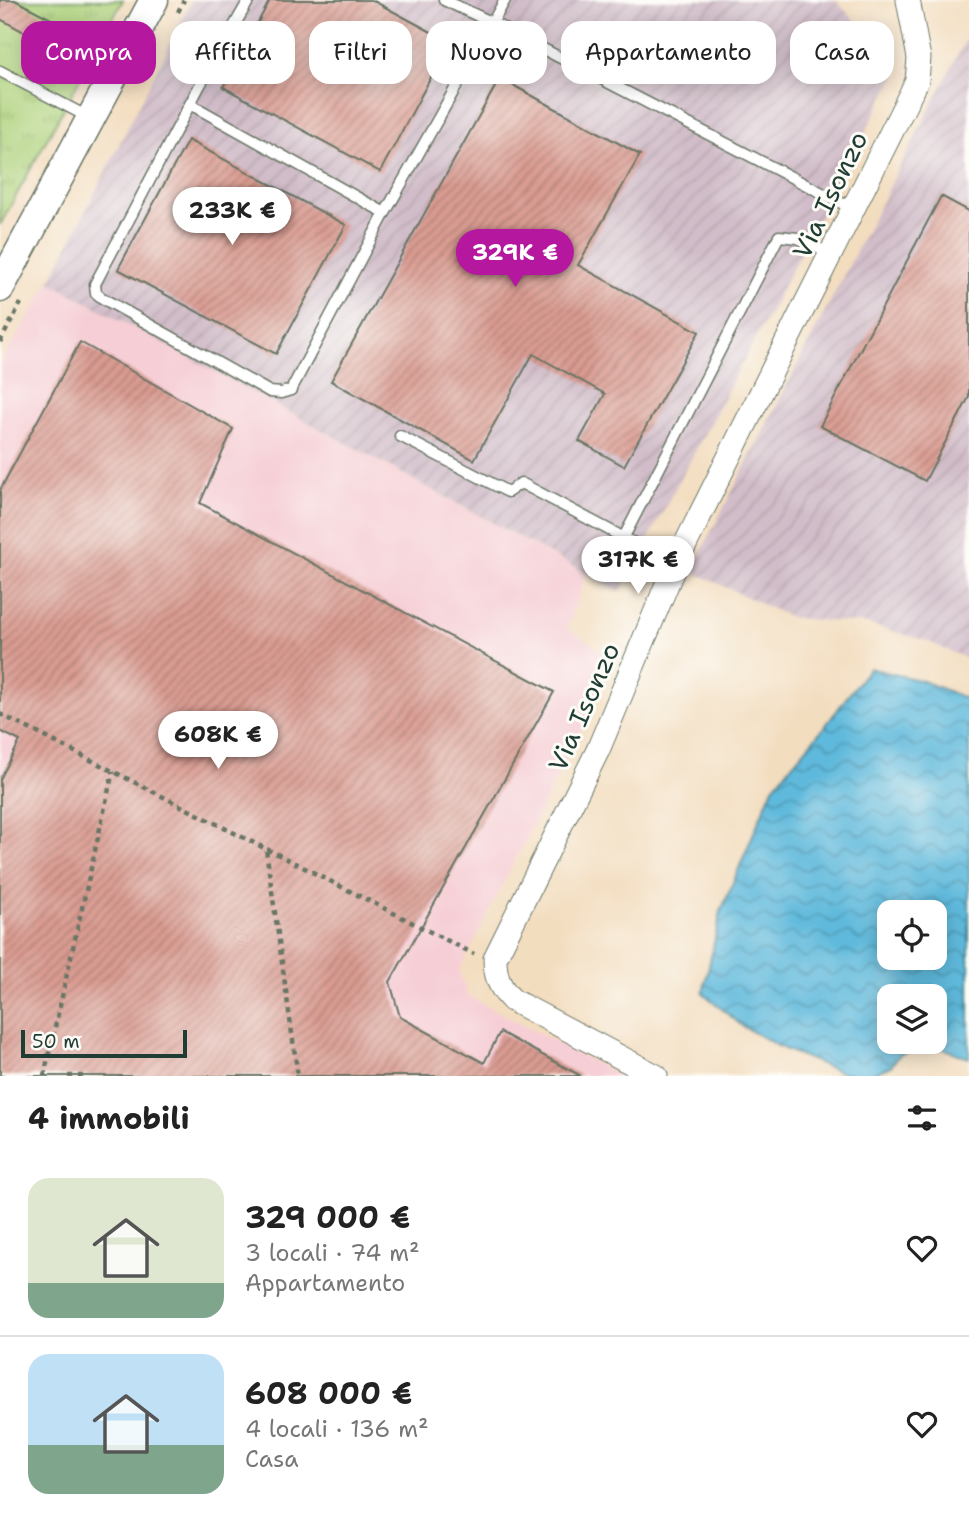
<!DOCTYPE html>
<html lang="it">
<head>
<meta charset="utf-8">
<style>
  body { margin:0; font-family:"Shantell Sans",sans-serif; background:#f6f6f6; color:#222; height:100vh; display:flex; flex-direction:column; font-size:26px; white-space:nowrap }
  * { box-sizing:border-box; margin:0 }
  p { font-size:23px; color:#767676 }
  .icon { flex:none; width:38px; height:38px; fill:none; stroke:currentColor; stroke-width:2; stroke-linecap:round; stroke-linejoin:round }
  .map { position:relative; height:1076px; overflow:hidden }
  .side { display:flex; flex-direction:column; background:#fff; flex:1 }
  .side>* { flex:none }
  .guide { position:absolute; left:21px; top:21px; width:928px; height:63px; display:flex; gap:14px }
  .controls { position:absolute; left:877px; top:900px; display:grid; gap:14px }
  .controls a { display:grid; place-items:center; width:70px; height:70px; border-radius:14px; background:#fff; box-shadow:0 4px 18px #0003; font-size:35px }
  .scale { position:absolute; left:21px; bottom:18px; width:166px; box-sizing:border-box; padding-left:7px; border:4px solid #1f3d34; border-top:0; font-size:19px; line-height:24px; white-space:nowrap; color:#1f3d34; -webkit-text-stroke:5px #fdfcf7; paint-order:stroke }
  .price { position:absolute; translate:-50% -60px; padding:0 16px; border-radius:24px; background:#fff; color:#222; font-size:23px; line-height:46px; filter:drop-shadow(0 2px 4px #0008) }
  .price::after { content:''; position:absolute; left:50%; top:42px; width:21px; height:16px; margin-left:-10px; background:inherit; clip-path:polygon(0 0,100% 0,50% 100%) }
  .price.on { background:#b5179e; color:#fff }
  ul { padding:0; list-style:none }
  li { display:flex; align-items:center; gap:21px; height:175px; padding:0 28px }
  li+li { border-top:2px solid #e0e0e0 }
  li span { display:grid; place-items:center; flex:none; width:196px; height:140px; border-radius:21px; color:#555 }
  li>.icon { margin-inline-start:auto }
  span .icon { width:84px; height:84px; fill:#fffc; stroke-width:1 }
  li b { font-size:30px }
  h2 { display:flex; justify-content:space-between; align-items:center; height:84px; padding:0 28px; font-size:30px }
  .chip { padding:0 24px; border-radius:21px; background:#fff; box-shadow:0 4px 18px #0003; font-size:24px; line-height:63px }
  .chip.on { background:#b5179e; color:#fff }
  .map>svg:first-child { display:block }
  .built { fill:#f6cfd6 }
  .industrial { fill:url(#industrial-furrows) }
  .grass { fill:url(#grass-tufts); stroke:#668858; stroke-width:2 }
  .water { fill:url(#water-waves); stroke:#3f7b88; stroke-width:2; fill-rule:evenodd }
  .building { fill:url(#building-hatch) }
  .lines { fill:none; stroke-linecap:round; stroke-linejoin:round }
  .service-casing { stroke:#697565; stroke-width:13 }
  .minor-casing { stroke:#697565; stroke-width:25 }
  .tertiary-casing { stroke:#697565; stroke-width:31 }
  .path { stroke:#697565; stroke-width:4.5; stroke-dasharray:5 5; stroke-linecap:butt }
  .service { stroke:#fff; stroke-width:10 }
  .minor { stroke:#fff; stroke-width:23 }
  .tertiary { stroke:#fff; stroke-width:28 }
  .labels { text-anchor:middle; stroke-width:6; stroke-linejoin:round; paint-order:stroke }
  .street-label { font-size:26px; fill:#1f3d34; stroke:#fdfcf7 }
</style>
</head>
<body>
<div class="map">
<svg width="969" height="1076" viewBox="0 0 969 1076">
  <defs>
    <pattern id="industrial-furrows" width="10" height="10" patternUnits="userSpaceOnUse" patternTransform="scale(1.75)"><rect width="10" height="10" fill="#d1bdc9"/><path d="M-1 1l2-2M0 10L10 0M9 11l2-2" fill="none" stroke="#b3a3ad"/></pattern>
    <pattern id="grass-tufts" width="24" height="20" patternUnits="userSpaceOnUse" patternTransform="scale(1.75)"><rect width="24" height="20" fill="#aed27b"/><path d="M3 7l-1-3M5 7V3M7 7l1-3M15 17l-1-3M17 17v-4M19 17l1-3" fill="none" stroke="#95b56b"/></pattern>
    <pattern id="water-waves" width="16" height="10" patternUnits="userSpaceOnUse" patternTransform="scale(1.75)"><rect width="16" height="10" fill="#5fb9dc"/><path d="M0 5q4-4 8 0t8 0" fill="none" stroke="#4e98b3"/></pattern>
    <pattern id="building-hatch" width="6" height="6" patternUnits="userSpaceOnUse" patternTransform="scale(1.75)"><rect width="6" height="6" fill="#da9b91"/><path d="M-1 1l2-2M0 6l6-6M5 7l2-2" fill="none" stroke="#b08077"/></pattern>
  </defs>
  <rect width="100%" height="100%" fill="#fdfcf7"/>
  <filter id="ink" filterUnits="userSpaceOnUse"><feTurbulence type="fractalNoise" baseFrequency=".0143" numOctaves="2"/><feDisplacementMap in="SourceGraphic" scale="14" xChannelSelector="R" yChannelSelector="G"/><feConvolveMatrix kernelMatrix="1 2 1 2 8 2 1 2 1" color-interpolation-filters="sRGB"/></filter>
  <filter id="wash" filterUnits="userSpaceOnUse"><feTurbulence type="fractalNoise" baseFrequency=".00686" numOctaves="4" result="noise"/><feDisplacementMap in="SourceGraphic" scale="28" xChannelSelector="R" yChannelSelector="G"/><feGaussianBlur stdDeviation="1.57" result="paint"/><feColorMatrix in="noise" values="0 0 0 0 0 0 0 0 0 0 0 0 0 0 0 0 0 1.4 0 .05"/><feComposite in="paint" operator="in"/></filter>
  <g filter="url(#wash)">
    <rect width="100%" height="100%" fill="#f3ddbf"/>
    <path class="built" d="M50,282L586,574L567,628L616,660L459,971L468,996L621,1076H0V364Z"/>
    <path class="industrial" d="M192,0H835L900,67L620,592L50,282Z
      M969,33V660L927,641L867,624L792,618L691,571Z"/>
    <path class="grass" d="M0,0H123L0,225Z"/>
    <path class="water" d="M869,668L923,681L969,700V1058L936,1046L900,1054L891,1066L868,1076H850L782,1048L742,1026L703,993L721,911L773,787L826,725ZM889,912H934V957H889ZM889,996H934V1041H889Z"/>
    <g id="blocks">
      <path class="building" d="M0,0H15L70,29L59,51L0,19Z
        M270,0H372L450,42L380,172L223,87Z
        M500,78L640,155L578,265L699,332L624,466L579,441L605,394L533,354L474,460L331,381Z
        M188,140L346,225L276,354L118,269Z
        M941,196L969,211V397L925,481L820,426Z
        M80,342L233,429L200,503L554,692L390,982L400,1017L484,1063L500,1032L581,1076H0V779L20,741L0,731V490Z"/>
    </g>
  </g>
  <g filter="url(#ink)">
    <use href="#blocks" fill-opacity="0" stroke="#697565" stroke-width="2"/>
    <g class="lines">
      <g class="service-casing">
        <path id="service" d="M249,0L200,85L95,284L96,293L102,298L270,392L281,393L291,390L385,213L505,0
          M444,0L493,23L853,209
          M0,71L88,117
          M190,104L385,213
          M400,436L508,492L521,483L675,565
          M624,537L779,236L798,238L832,255"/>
      </g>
      <g class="minor-casing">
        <path id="minor" d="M656,1076L512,1000C499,987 495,976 495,958L598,750L675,565L917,81L919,58L908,0"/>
      </g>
      <g class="tertiary-casing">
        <path id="tertiary" d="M0,288L154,0"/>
      </g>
      <path class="path" d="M178,12L184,0
        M0,342L21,303
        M0,714L266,849L298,1076
        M267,849L474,954
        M44,1076L113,771
        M68,1076H86"/>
      <use href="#service" class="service"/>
      <use href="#minor" class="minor"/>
      <use href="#tertiary" class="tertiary"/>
    </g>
  </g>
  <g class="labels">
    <g class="street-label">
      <text transform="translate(830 195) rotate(-64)" y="9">Via Isonzo</text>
      <text transform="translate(584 707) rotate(-66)" y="9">Via Isonzo</text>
    </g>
  </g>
</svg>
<div class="controls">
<a><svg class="icon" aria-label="locate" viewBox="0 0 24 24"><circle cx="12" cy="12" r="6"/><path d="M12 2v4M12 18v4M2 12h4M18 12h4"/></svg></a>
<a><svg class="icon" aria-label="layers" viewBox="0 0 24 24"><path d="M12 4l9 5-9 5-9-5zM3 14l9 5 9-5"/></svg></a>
</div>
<div class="scale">50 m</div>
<b class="price" style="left:232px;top:247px">233K €</b>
<b class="price on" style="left:515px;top:289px">329K €</b>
<b class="price" style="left:638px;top:596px">317K €</b>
<b class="price" style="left:218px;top:771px">608K €</b>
<div class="guide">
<a class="chip on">Compra</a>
<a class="chip">Affitta</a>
<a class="chip">Filtri</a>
<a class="chip">Nuovo</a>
<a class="chip">Appartamento</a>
<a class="chip">Casa</a>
</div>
</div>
<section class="side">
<h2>4 immobili<svg class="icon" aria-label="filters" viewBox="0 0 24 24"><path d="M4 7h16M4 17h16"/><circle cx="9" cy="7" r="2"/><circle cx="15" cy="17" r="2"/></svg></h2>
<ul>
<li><span style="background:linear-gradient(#dfe7d0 75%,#7fa58c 0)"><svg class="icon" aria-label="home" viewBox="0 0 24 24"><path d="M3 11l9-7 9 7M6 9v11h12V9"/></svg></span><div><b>329 000 €</b><p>3 locali · 74 m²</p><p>Appartamento</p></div><svg class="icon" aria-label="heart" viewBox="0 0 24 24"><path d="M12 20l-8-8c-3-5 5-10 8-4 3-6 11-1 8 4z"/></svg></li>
<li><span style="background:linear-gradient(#bfe0f5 65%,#7fa58c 0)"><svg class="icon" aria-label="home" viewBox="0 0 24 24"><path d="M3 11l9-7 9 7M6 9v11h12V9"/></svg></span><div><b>608 000 €</b><p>4 locali · 136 m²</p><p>Casa</p></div><svg class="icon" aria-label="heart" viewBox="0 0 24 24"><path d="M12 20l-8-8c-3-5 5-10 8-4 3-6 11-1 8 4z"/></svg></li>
</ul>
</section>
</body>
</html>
